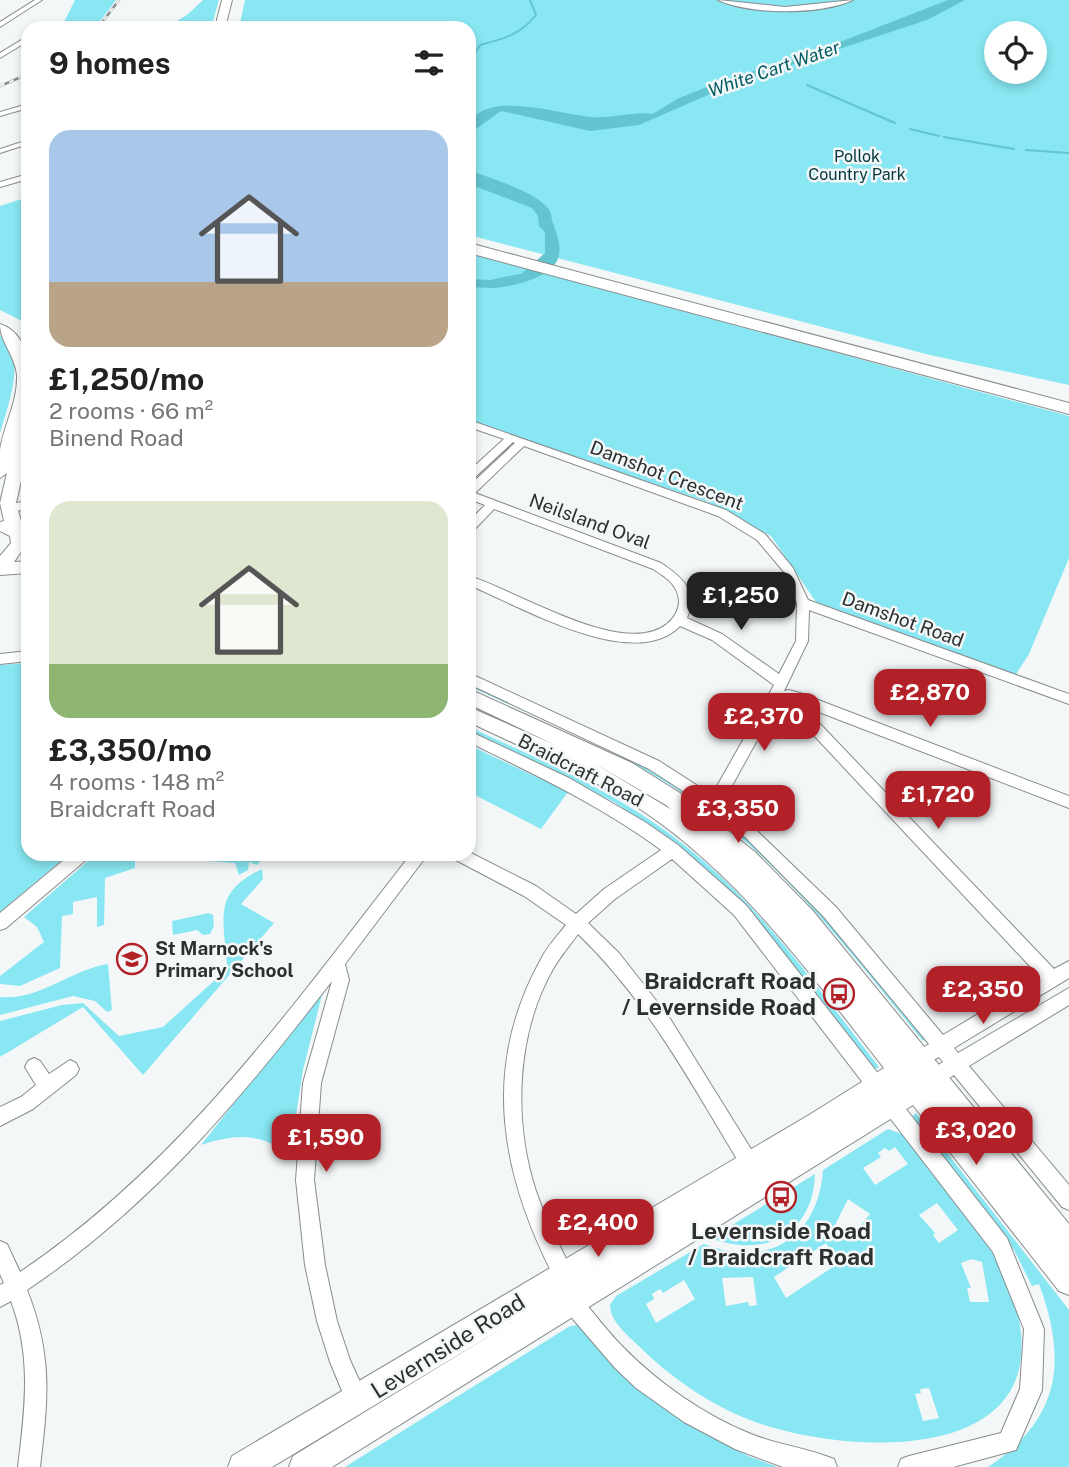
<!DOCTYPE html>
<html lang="en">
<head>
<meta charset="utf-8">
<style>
  body { margin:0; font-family:"Public Sans",sans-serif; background:#f2f2f2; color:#222; height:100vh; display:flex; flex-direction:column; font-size:26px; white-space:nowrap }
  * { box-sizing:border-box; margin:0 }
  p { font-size:23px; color:#767676 }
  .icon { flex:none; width:38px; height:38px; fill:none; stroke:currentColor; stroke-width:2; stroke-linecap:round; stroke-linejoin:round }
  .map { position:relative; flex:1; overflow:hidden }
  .panel { position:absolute; left:21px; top:21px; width:455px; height:840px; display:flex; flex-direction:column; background:#fff; border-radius:21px; box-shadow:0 4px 10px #0003 }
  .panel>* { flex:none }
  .buttons { position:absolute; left:984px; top:21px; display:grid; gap:14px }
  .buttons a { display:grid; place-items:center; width:63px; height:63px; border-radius:50%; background:#fff; box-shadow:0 4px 10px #0003; font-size:35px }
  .price { position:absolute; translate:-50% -60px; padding:0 16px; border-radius:14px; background:#b22128; color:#fff; font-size:23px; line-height:46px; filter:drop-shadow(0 2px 4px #0008) }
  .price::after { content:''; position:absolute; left:50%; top:42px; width:21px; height:16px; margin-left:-10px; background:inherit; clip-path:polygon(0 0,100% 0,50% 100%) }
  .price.active { background:#222; color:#fff }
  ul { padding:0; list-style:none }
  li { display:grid; align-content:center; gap:14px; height:371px; padding:0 28px }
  li span { display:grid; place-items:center; height:217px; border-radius:21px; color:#555 }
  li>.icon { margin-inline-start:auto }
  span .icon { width:126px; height:126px; fill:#fffc; stroke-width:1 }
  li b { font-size:30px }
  h2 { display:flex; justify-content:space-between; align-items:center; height:84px; padding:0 28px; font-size:30px }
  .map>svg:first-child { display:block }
  .green { fill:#88e7f2; fill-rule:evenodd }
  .water { fill:#62c5cf }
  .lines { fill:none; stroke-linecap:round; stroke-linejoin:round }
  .stream { stroke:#62c5cf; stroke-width:2 }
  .river { fill:#62c5cf; fill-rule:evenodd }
  .street-casing { stroke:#888c8c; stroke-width:2 }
  .secondary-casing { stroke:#888c8c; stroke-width:2 }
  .highway-casing { stroke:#888c8c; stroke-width:2 }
  .street { fill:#fff; fill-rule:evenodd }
  .secondary { fill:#fff; fill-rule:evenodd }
  .highway { fill:#fff; fill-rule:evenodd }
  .rail-casing { stroke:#898c8c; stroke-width:2.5 }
  .rail { stroke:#f3f7f8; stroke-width:2; stroke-dasharray:5; stroke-linecap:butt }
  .labels { text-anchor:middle; stroke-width:5; stroke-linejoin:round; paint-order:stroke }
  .far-park-label { font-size:16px; fill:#05373c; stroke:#f3f7f8 }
  .far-water-label { font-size:18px; font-style:italic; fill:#005b63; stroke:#f3f7f8 }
  .street-label { font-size:19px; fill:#2e3030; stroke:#f3f7f8 }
  .poi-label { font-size:19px; font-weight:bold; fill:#2e3030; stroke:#f3f7f8; text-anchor:start }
  .near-poi-label { font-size:23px; font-weight:bold; fill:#2e3030; stroke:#f3f7f8; text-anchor:end }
  .near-street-label { font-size:23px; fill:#2e3030; stroke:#f3f7f8 }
</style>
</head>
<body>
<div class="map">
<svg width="1069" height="1467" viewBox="0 0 1069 1467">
  <rect width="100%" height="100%" fill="#f3f7f8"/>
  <path class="green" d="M75,0H116L95,28H61Z
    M203,0H219L211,28H165L187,15Z
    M245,0H1069V385L930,355L469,235V28H239ZM996,33H1034V72H996Z
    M28,197V324L0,310V206Z
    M469,253L1069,416V558L1029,654L1013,679L818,605L771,536L708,502L469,422Z
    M0,335C28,356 8,405 0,433Z
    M28,663V854H69L0,912V665Z
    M469,682C547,719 630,750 700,800C790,864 858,953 927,1038L923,1041C854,957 786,866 696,802C626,753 546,722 469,686Z
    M469,727C543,761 619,793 683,844C762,906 818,989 879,1067L874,1070L678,847L614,802L469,731Z
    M469,745L568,792L541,829L469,792Z
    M96,854H135V868L105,878L104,925L97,927V897L73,902V914L62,916L60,968L20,986L0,984V976L44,942L37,927L24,917Z
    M212,854L252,857L249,854H267L257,865L249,862L248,870L239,875L235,863L207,861Z
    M262,869L263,879L241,904L274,923L143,1075L83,1007L0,1057V1021L62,1005L83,1003L119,1036L163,1027L227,969C225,921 210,893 262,869Z
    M209,913L213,915L214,926L210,934L203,935L197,930L173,935L172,921Z
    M108,964L112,1010L107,1012L95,1001L73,996L0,1015V997C39,1001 70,970 108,964Z
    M323,991L303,1070L296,1115L294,1161C266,1132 238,1133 201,1145Z
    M916,1113L1069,1310V1467H988C1060,1419 1068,1362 1039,1284L1032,1286L1014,1250L911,1117Z
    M888,1129L902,1134L989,1248C1012,1283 1028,1328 1019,1369C996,1467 819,1449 745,1418C708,1403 672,1378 644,1351C632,1339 610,1323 610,1305L616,1296L704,1244C768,1269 818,1238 823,1170ZM895,1147L908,1164L875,1185L863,1168L881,1157L878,1153L885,1148L889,1151ZM848,1199L870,1214L861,1225L858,1240L835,1225ZM937,1203L958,1230L939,1243L933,1235L935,1233L919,1215ZM826,1243L839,1263L786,1298L774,1277ZM972,1259L982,1262L989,1302H970L967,1288H971L961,1263ZM753,1277L757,1305L749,1306L748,1302L726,1306L722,1278ZM684,1280L695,1299L656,1323L646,1304L654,1299L652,1294L660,1289L663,1293ZM929,1388L939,1418L923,1421L915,1394L921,1393L920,1389Z
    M815,1174C813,1234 765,1259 711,1238Z
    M578,1325L704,1433L748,1456L778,1467H345L570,1326Z"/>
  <path class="water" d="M948,0H965L927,20L733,84L639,125L590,131L501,111L469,134C469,85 559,114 590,117C612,119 633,111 653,114L677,99L724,80L804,56Z
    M469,170C489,178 534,191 548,208C552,213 551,218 553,223C556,232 561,243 559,254C557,278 508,288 490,288L489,281L519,276L545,253V232L539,226L538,216L532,208L469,184Z"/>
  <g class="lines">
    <path class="stream" d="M469,63L480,45C503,39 520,35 536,15L530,0
      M469,69V81
      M807,85L895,123
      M910,129L939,136
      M944,137L1014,149
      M1026,150L1069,153"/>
    <path class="river" d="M519,274L524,275V281L490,288L469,287V279L490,280Z"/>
    <g class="street-casing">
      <path id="street" d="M35,0H42L0,27V22Z
        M718,0L785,7L853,0C820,15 751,15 718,0Z
        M28,36V41L0,58V53Z
        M28,104V108L0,116V112Z
        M28,140V144L0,153V149Z
        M28,174V179L0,187V182Z
        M469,420L726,510L765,534L793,568L808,600L1069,694V704L809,610L808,641L784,691L789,690L800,693L1069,796V808L803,706L1054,969L1069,961V978L954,1048L958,1053L1069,988V1005L969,1066L1069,1185V1210L1062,1207L954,1075L930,1089L924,1086L921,1080L924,1074L943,1062L939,1057L915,1070L909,1068L906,1062L909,1056L929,1044L824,917L745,837L709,808L649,769L469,684V673L659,761L712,795L774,685L712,640L680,626C634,674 518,605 469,585V576C516,590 623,659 667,624C674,618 679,610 679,601C678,584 665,577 653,569L494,509L473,531L469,532V521L485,505L469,499V486L515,443L513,442L473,479L469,480V471L504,439L469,427ZM524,446L718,516L757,540L784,572L797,603L796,641L779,674L722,634L687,618C698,590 683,578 661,563L475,493ZM782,695L789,700L792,712L1040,977L943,1035L836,907L755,829L723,802Z
        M28,501V509L9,512L3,508L5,505Z
        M28,651V661L0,664V654Z
        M469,731L569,778L645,822L678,845L746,905L1007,1238L1044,1329L1042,1390L1016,1450L953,1467H898L901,1459L909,1456L1001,1433L1020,1389L1024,1329L993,1252L734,915L672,859L615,899L588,923L619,953L669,1017L759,1162L757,1169L750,1171L743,1169C693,1087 648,1001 578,934C570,945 560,957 553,969C516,1034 513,1121 536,1191C546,1221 561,1246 573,1274L570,1281L563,1284L556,1281C501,1175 480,1069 541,959C547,947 557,936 566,925L524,896L454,859L451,854H469V852L536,886L576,914L604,889L661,850C602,806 535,775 469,742Z
        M71,854H90L87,859L6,928L0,930V913Z
        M411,854H428L345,964L349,980L321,1083L314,1180L325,1265L337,1321L350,1360L369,1402L366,1410L358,1413L350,1410L330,1362L317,1321L305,1265L296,1180L303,1083L332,981C241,1099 152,1206 27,1290C53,1355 48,1400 40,1467H18C25,1409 32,1357 11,1301L0,1307V1285L4,1283L0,1274V1241L7,1244L20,1272C181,1164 294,1004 411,854Z
        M34,1058L40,1061L49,1074L70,1060L76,1063L79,1069L76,1075L33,1109L0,1126V1107L21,1097L36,1085L25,1067L28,1061Z
        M573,1294L580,1297C594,1313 607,1331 622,1346C658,1383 704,1415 751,1434C778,1445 807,1448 834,1459L837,1467H783L735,1449L684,1422L636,1388L615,1368L566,1311L563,1304L566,1297Z"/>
    </g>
    <g class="secondary-casing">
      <path id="secondary" d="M0,324C39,337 30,398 22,427H28V450L16,503L27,543L14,562L28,561V573L0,575V556L11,543L10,536L0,531V522L4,521L0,503L7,473L0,478C0,469 0,459 0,450C4,424 18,402 17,375C15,355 0,342 0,324Z
        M469,689L632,763L680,793L755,852L813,911L1069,1224V1295L1059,1291L913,1105L332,1467H289L293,1456L514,1321L272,1467H228L232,1456L809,1115L884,1068C810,974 741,876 640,809C586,774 527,750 469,722V707L555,745L469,704ZM592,762L666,805L672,810Z"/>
    </g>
    <g class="highway-casing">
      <path id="highway" d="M222,0H232L225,28H215Z
        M469,243L1069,403V414L469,253Z"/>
    </g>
    <use href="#street" class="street"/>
    <use href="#secondary" class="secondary"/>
    <use href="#highway" class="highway"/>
    <g class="rail-casing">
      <path id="rail" d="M98,28L119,0
        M0,86L28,74"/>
    </g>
    <use href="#rail" class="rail"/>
  </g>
  <defs>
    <g id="school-ring" transform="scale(1.575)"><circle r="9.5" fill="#f3f7f8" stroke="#b22128" stroke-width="1.5"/><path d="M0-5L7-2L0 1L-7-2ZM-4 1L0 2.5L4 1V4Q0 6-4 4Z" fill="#b22128"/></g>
    <g id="bus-ring" transform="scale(1.575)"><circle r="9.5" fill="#f3f7f8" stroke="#b22128" stroke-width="1.5"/><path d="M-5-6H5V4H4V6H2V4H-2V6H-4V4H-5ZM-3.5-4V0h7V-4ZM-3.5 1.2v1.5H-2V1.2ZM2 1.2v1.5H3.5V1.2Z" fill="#b22128"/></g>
  </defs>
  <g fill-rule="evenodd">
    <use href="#school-ring" x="132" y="959"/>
    <use href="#bus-ring" x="839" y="994"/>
    <use href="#bus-ring" x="781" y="1197"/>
  </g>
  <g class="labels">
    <g class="far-park-label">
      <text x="857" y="162">Pollok<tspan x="857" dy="18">Country Park</tspan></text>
    </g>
    <g class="far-water-label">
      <text transform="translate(774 69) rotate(-19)" y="6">White Cart Water</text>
    </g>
    <g class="street-label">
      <text transform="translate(667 475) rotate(21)" y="7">Damshot Crescent</text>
      <text transform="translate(590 521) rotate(20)" y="7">Neilsland Oval</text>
      <text transform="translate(903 619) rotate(20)" y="7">Damshot Road</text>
      <text transform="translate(581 770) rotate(27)" y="7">Braidcraft Road</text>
    </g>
    <g class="poi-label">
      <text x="155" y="955">St Marnock's<tspan x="155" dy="22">Primary School</tspan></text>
    </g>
    <g class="near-poi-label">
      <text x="816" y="989">Braidcraft Road<tspan x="816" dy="26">/ Levernside Road</tspan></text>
      <text x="781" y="1239" text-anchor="middle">Levernside Road<tspan x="781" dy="26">/ Braidcraft Road</tspan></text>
    </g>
    <g class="near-street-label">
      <text transform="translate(448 1346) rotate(-32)" y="8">Levernside Road</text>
    </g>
  </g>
</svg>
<div class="buttons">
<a><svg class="icon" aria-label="locate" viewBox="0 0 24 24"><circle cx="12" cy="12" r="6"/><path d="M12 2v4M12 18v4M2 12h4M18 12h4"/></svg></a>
</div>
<b class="price active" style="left:741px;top:632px">£1,250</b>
<b class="price" style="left:930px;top:729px">£2,870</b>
<b class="price" style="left:764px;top:753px">£2,370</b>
<b class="price" style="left:938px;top:831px">£1,720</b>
<b class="price" style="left:738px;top:845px">£3,350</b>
<b class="price" style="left:983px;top:1026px">£2,350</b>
<b class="price" style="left:976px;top:1167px">£3,020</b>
<b class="price" style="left:326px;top:1174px">£1,590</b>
<b class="price" style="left:598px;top:1259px">£2,400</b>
<section class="panel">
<h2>9 homes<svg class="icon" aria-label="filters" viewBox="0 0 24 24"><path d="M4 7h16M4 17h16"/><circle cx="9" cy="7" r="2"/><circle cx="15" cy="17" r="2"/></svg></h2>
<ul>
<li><span style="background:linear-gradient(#a9c7e8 70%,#b9a48a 0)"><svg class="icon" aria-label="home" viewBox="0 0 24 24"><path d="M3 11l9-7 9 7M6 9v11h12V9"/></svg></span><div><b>£1,250/mo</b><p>2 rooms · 66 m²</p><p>Binend Road</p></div></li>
<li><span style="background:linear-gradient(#dfe7d0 75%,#8fb573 0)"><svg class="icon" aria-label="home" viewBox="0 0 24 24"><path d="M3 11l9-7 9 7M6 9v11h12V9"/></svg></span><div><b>£3,350/mo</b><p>4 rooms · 148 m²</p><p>Braidcraft Road</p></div></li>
</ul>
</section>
</div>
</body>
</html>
